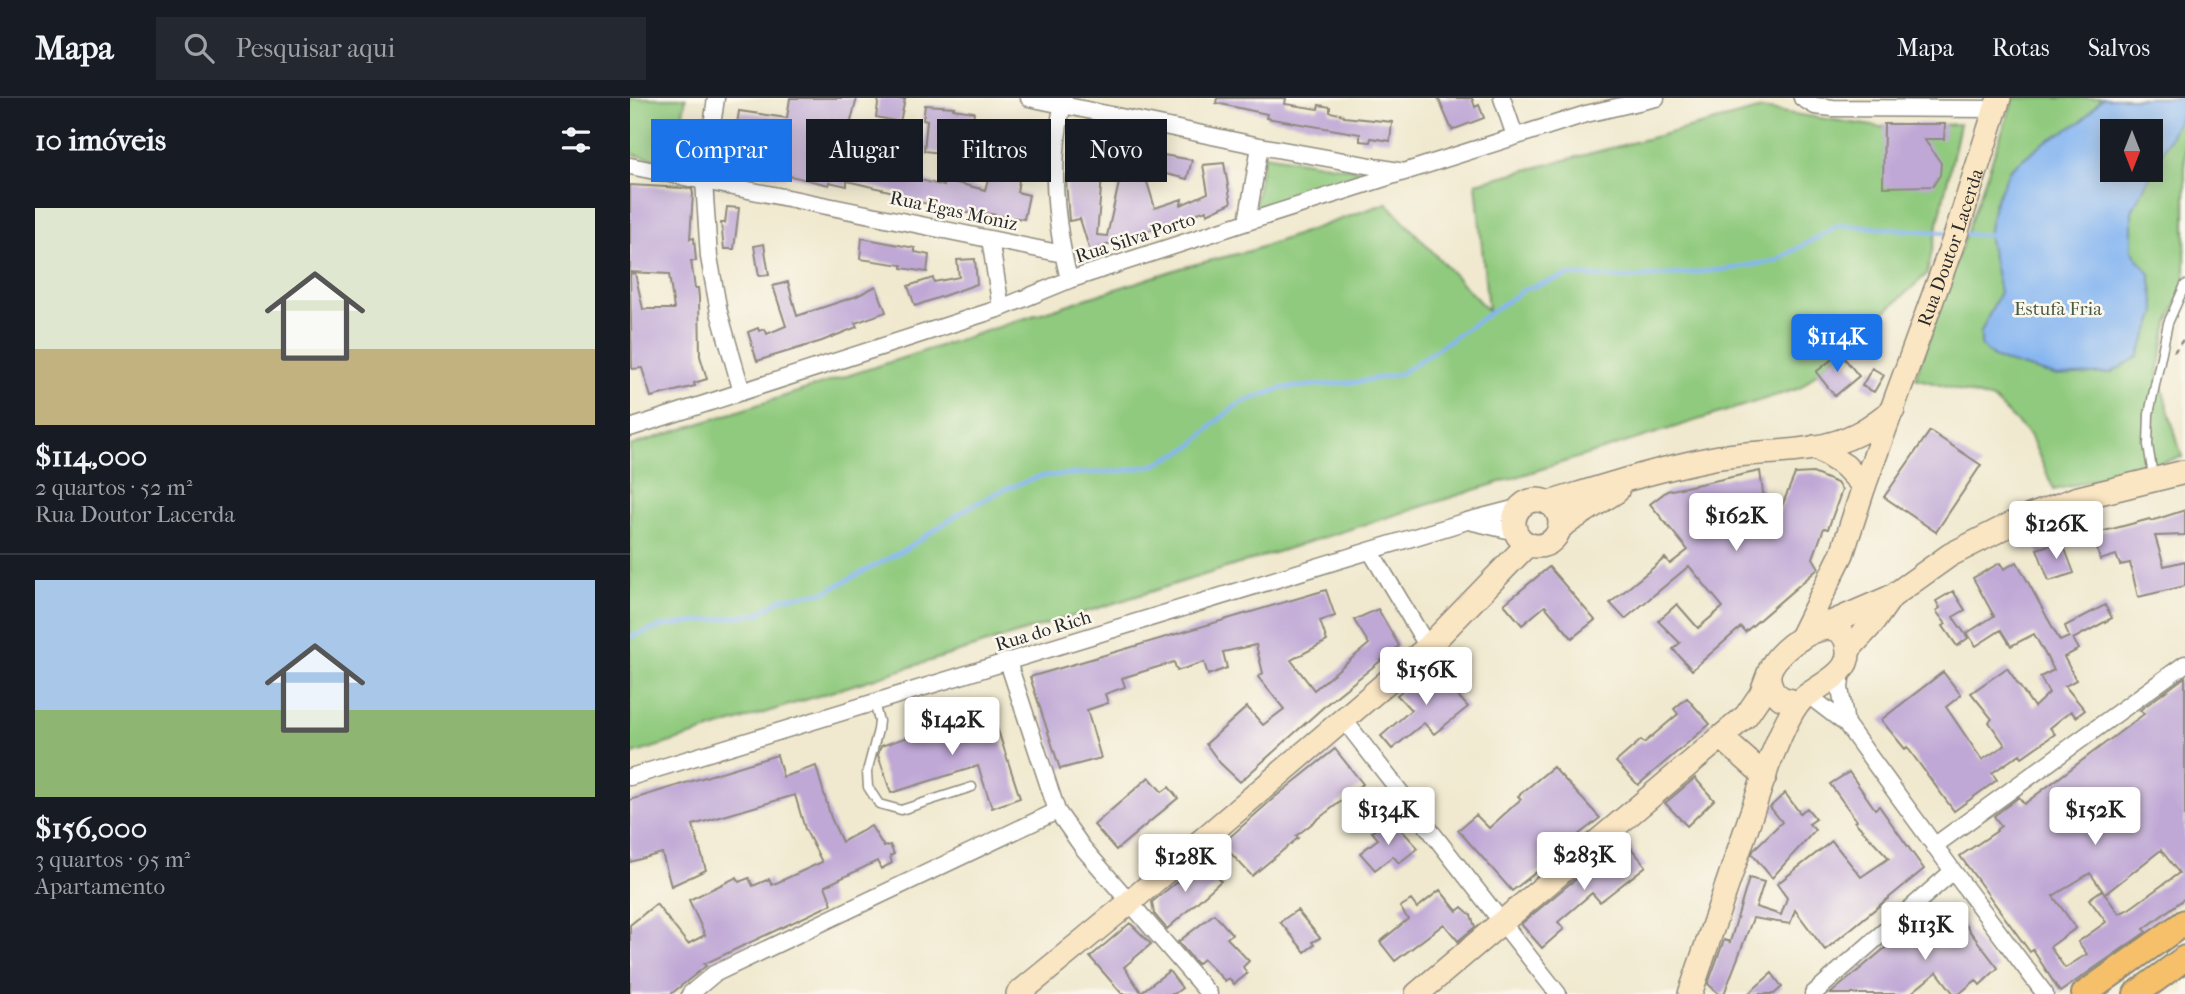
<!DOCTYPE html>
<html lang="pt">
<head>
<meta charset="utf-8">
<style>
  body { margin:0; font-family:"IM FELL French Canon",serif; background:#242831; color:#f1f3f6; height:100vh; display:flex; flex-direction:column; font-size:26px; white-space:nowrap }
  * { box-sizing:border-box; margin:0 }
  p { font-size:23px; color:#9ea1a6 }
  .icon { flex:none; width:38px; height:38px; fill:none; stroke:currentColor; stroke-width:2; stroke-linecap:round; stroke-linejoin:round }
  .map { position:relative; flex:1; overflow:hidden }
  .side { display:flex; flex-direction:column; background:#171b24; width:630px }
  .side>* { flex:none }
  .banner { position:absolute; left:21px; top:21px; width:665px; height:63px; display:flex; gap:14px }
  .needle { width:46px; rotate:180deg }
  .buttons { position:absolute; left:1470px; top:21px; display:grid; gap:14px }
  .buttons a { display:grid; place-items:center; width:63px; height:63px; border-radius:0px; background:#171b24; box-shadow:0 4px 18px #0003; font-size:35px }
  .price { position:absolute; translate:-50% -60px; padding:0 16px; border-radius:7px; background:#fff; color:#222; font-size:23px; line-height:46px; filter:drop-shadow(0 2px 4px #0008) }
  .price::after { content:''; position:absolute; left:50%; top:42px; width:21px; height:16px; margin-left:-10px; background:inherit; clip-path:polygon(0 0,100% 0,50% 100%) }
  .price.selected { background:#1a73e8; color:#fff }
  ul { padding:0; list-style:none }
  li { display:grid; align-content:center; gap:14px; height:371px; padding:0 35px }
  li+li { border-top:2px solid #363941 }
  li span { display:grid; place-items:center; height:217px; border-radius:0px; color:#555 }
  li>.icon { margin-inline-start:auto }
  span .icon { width:126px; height:126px; fill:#fffc; stroke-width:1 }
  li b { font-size:30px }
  h2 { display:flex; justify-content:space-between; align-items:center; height:84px; padding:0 35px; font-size:30px }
  .pill { padding:0 24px; border-radius:0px; background:#171b24; box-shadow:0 4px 18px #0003; font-size:24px; line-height:63px }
  .pill.selected { background:#1a73e8; color:#fff }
  header { display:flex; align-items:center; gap:42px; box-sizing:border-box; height:98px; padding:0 35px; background:#171b24; border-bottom:2px solid #363941 }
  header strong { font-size:33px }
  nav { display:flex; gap:38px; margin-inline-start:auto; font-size:24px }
  .search { width:490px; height:63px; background:#242831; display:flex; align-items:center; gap:18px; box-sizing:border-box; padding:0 24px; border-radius:0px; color:#9ea1a6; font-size:26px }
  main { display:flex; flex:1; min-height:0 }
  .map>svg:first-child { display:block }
  .green { fill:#90ca7e; stroke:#5e7a54; stroke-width:2; fill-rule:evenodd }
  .water { fill:#86b6f1; stroke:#58708e; stroke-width:2; fill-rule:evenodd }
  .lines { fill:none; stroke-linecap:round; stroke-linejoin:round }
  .stream { stroke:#86b6f1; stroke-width:4.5 }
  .building { fill:#bfa7d6; fill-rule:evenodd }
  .lane-casing { stroke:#8e8a7d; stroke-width:11 }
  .street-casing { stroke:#8e8a7d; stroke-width:19 }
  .secondary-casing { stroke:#8e8a7d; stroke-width:26 }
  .primary-casing { stroke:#8e8a7d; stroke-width:28 }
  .path { stroke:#8e8a7d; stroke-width:2.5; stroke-dasharray:5 5; stroke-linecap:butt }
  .lane { stroke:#fff; stroke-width:8 }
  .street { stroke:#fff; stroke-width:16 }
  .secondary { stroke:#fbe6c4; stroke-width:23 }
  .primary { stroke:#f6c06b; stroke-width:24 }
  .labels { text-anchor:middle; stroke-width:5; stroke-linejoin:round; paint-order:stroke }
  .street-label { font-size:19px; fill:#2b2b2b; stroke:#fbf7ec }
  .park-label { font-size:19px; fill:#495b44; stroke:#fbf7ec }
</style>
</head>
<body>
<header>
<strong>Mapa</strong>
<div class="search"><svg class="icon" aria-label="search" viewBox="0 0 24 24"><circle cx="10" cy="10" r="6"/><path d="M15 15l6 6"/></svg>Pesquisar aqui</div>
<nav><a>Mapa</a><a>Rotas</a><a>Salvos</a></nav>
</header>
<main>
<section class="side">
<h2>10 imóveis<svg class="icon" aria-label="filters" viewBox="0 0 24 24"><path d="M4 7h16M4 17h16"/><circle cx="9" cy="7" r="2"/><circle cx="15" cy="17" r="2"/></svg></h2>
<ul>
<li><span style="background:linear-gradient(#dfe7d0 65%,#c2b280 0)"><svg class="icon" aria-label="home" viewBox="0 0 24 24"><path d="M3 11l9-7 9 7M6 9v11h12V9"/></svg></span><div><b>$114,000</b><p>2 quartos · 52 m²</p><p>Rua Doutor Lacerda</p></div></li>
<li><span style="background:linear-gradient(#a9c7e8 60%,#8fb573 0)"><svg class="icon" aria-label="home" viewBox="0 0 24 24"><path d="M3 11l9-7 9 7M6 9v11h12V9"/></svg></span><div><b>$156,000</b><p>3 quartos · 95 m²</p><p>Apartamento</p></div></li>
</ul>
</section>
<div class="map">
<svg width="1555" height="896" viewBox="0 0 1555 896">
  <rect width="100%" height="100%" fill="#fbf7ec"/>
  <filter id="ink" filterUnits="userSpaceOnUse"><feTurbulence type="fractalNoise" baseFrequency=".0143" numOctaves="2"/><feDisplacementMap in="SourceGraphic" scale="14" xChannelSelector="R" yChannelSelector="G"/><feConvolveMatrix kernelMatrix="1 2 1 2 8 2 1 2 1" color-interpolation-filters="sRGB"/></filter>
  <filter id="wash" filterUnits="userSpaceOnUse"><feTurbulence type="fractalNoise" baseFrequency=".00686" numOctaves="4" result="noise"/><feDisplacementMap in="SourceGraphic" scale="28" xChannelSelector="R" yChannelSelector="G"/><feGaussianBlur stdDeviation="1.57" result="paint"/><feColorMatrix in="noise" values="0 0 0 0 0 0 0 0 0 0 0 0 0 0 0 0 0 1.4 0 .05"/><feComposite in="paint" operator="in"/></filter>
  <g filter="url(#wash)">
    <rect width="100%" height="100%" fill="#f0e9cf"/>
    <path class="green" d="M0,0H56L43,65L0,56Z
      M1384,0H1555V187L1538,225L1528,276L1552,359L1424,392L1400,337L1364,302L1285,280ZM1482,33H1521V72H1482Z
      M1132,11L1249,29L1330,26L1297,176L1170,290L0,657V348L554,169L623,152L757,105L858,213L846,85Z
      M634,57L755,76L623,117Z"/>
    <path class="water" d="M1472,0H1554L1552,16L1502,113V153L1520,176L1526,215L1508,259L1480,275L1427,278L1366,261L1351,248V234L1370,194L1358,137L1364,106L1380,71L1413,45L1452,23ZM1482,33H1521V72H1482Z"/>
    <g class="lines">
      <path class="stream" d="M1334,136L1358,137
        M0,539L33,528L128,516L153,500L195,494L278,450L336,411L373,392L411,378L492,373L525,367L562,348L587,323L612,304L653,290L728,284L770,276L895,191L940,177L992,180L1040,177L1098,171L1145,163L1209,127L1319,135"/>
    </g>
    <g id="blocks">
      <path class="building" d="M160,0H227L220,27L202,22L195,65L234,72L235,68L314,88L315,82L355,92L361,70L377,73L383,42L380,41L382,24L405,27L399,61H395L393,70L391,69L387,94L399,97L394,121L347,114V117L267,99L268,95L217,83V88L199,84V87L156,77V79L133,76V71L107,66L102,59L109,13L157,20Z
        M249,0L275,1L270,24L246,19Z
        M587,0H656L655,6L688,11L689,7L700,9V14L714,17V19L762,24L760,43L741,40L740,44L730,43V36L636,20L637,16L586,5Z
        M808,0H842L845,9L849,7L854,20L822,32Z
        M295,7L324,9L323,11L344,14L343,21L358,23L355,45L321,40L318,56L294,53L297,22H293Z
        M1254,26H1315L1314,41H1294L1311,65L1310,77L1303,88L1253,89Z
        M459,40L474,41L473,55L463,54L461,61L448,59L449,46L459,47Z
        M498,46L523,51L522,55L562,62L557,81L519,72V70L493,66Z
        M594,65L601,105L577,116L576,112L466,151L465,163H463L450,121L439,123L436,81L472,78L467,137L477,138L491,76L514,74L525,110L552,101L551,107L578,95L573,67Z
        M0,87L54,90L62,91L63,96L60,141L64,140L66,163H61L65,190H68L69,200L70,258L77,281L64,285L65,288L21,299L12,270L2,271L0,176L5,175L13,211H44L39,176L0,174Z
        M97,109L109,110L104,151H94L91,125H95Z
        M232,140L285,150V154L299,157L297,174L272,170V167L230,161Z
        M134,146L139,177L129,178L124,148Z
        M345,161L347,186L285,208L278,188L303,180L304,184L329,179L327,162Z
        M158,184L167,218L227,198L246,188L256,214L225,225L227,229L192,243L127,263L118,234L128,230L129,233L135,231L137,236L156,228L143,188Z
        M1210,255L1229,278L1205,298L1186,274Z
        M1242,270L1254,277L1244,294L1232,288Z
        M1300,333L1351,367L1306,434L1254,399Z
        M1130,373L1133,395L1149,415L1165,376L1183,375L1207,385L1212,392L1198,431L1194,430L1183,460L1189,470L1115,534L1111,529L1062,572L1043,551L1050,545L1028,523L1047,506L1068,530L1093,509L1059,468L995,521L980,505L1035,460L1040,466L1058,452L1020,406L1037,393Z
        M1555,412V437L1525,438L1534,468L1555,463V488L1508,499L1500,465L1490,467L1486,457L1470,462L1463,436L1520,421L1521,423Z
        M1432,443L1444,475L1419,483L1407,451Z
        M1387,464L1430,543L1439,539L1435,528L1475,507L1482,520L1443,541L1449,551L1434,559L1446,582L1435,588L1455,612L1446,619L1441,613L1420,630L1425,636L1392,659L1390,656L1362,675L1367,682L1324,713L1277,649L1275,651L1251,622L1313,574L1331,597L1316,609L1352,662L1375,647L1359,624L1362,621L1341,595L1377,570L1404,609L1419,595L1410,579L1424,572L1404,536L1381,548L1371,532L1346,548L1337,535L1364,518L1343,480L1370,465L1374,471Z
        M919,469L965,522L942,540L915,508L892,527L874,506Z
        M696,492L705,518L690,523L697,543L661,562L684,592L739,546L724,522L748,511L769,548L698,605L610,684L590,665L576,646L617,609L633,627L654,611L628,579L633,575L626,547L593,554L597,570L578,577L574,564L547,573L544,564L492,580L495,589L475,596L478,605L457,612L471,660L430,671L400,579Z
        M1323,493L1335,512L1323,519L1338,540L1327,548L1313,528L1316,526L1306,513L1310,510L1306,503Z
        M801,568L838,609L804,636L794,625L762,651L751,638L781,612L767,597Z
        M1555,579V800L1514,831L1516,834L1430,894L1403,852L1400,854L1330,758L1367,733L1366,732L1371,728L1364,718L1389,699L1394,706L1514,616L1510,612ZM1531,752L1549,775L1499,811L1489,816L1472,792L1459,801L1476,824L1448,844L1457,856L1435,870L1420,849L1446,830L1423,798L1460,775L1475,796Z
        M1057,600L1080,626L1008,687L986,664L1011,642L1014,645L1048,616L1044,611Z
        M361,611L390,700L362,710L348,668L261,695L248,657L251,648Z
        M705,651L733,686L666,738L668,740L622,778L592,746L645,699Z
        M147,657L153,679L186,668L201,720L212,744L241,728L254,749L260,747L264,756L260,758L262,765L251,771L247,763L195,788L202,806L74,866L76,868L41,896H0V827L26,806L58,846L75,837L59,802L107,779L109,784L119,780L123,788L139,781L142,787L192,764L175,731L165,697L63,727L76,772L41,788L32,755L0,764V702Z
        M923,669L970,720L925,755L927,758L882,793L828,732L846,717L859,730L891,701L888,698Z
        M1219,674L1245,711L1249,708L1294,771L1195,852L1165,812L1160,826L1123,820L1094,896H1089L1078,886L1094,842L1100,844L1119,780L1134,784L1126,809L1151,817L1157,800L1147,786L1202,743L1231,779L1259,760L1225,724L1227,723L1200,686Z
        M519,679L532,694L539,689L548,700L486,752L464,727Z
        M1065,680L1084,702L1057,728L1035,705Z
        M1155,695L1170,715L1177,710L1186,721L1179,726L1185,732L1142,780L1122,756L1124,751L1152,724L1140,709Z
        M752,726L759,734L767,727L788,750L769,765L763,758L745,772L730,755L748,741L742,734Z
        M996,744L1016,768L970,804L962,795L928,824L934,831L912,850L891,826L938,787Z
        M574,762L591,783L537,831L524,816L522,804Z
        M810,792L827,813L832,809L841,817L845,829L828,843L814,826L765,863L750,844L778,821L770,809L781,802L787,810Z
        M1322,810L1368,870L1350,887L1346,882L1329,896H1324L1307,874L1280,896H1200L1272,836L1279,844Z
        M667,812L690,840L682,844L684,847L675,854L650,824Z
        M584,816L602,836L597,840L619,863L613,869L617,876L604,886L599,880L595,883L573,861L567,866L548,844Z
        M500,825L521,846L494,869L511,894L539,873L552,890L544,896H492L460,859Z
        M1142,875L1152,889L1144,896H1118Z"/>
    </g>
  </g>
  <g filter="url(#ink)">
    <use href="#blocks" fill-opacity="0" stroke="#8e8a7d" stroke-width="2"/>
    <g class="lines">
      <g class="lane-casing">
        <path id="lane" d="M1523,378L1518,347L1519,316L1538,225L1555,187
          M244,605L249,623L248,632L237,674L238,689L249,706L271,712L342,689"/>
      </g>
      <g class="street-casing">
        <path id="street" d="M86,0L74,83L79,159L89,214L112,294
          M399,0L630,48L775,74
          M434,0C419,66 424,118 439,182
          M872,0L885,38
          M1172,0L1185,8L1203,10L1366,11
          M0,68L433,156
          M617,124L630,48
          M360,141L371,210
          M0,330L371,210L439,182L617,124L956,16L1026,0
          M843,424L886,434
          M741,454L798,549
          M378,564L427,713L453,750L579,896
          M1212,571L1210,590L1216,626
          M1178,597L1216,626L1323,773L1415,896
          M714,622L928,896
          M0,679L837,423L891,409
          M1304,748L1555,566
          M60,896L84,876L427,713
          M1183,896L1323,773"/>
      </g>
      <g class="secondary-casing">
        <g id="secondary">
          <path d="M1185,349L1215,368L1234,388"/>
          <circle cx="907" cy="425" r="23"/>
          <path d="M919,405C972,389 1024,372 1079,361C1127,351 1182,359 1227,336C1240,330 1251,320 1263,312"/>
          <path d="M930,429L987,393"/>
          <path d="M1189,530L1261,499L1320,457L1387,423L1445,401L1555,374"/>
          <path id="s1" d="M1170,541L1212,456L1234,388L1326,136L1369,0"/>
          <path d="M1218,552L1242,526L1261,499"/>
          <path d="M1092,640L1135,678"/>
          <path d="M388,896L500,804L798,549L898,446"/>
          <path d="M787,896L1116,618L1131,596L1139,575"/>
          <path d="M1060,896L1138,667C1146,649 1156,619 1169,604C1183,589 1221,578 1218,552C1213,503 1148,549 1140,572C1137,580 1140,586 1143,593L1151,600L1169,605"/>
        </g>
      </g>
      <g class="primary-casing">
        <path id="primary" d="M1454,896L1555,824
          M1506,896L1555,860"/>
      </g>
      <path class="path" d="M1544,254L1555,239"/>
      <use href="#lane" class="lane"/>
      <use href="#street" class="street"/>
      <use href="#secondary" class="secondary"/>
      <use href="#primary" class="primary"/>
    </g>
  </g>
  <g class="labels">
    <g class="street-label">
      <text transform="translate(324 112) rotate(12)" y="7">Rua Egas Moniz</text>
      <text transform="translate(505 139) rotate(-18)" y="7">Rua Silva Porto</text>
      <text dy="7" stroke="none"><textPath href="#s1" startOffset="420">Rua Doutor Lacerda</textPath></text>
      <text transform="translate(413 532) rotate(-17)" y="7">Rua do Rich</text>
    </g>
    <g class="park-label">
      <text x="1428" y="217">Estufa Fria</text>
    </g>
  </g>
</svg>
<div class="buttons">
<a><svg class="needle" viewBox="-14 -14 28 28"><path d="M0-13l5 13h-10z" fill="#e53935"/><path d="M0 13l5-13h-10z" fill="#9ea1a6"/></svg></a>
</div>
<b class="price selected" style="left:1207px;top:276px">$114K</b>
<b class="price" style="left:1106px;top:455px">$162K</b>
<b class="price" style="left:1426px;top:463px">$126K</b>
<b class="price" style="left:796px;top:609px">$156K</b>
<b class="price" style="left:322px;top:659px">$142K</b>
<b class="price" style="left:758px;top:749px">$134K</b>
<b class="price" style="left:1465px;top:749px">$152K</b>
<b class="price" style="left:954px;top:794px">$283K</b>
<b class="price" style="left:555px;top:796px">$128K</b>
<b class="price" style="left:1295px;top:864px">$113K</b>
<div class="banner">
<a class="pill selected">Comprar</a>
<a class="pill">Alugar</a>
<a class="pill">Filtros</a>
<a class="pill">Novo</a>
</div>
</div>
</main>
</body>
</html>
